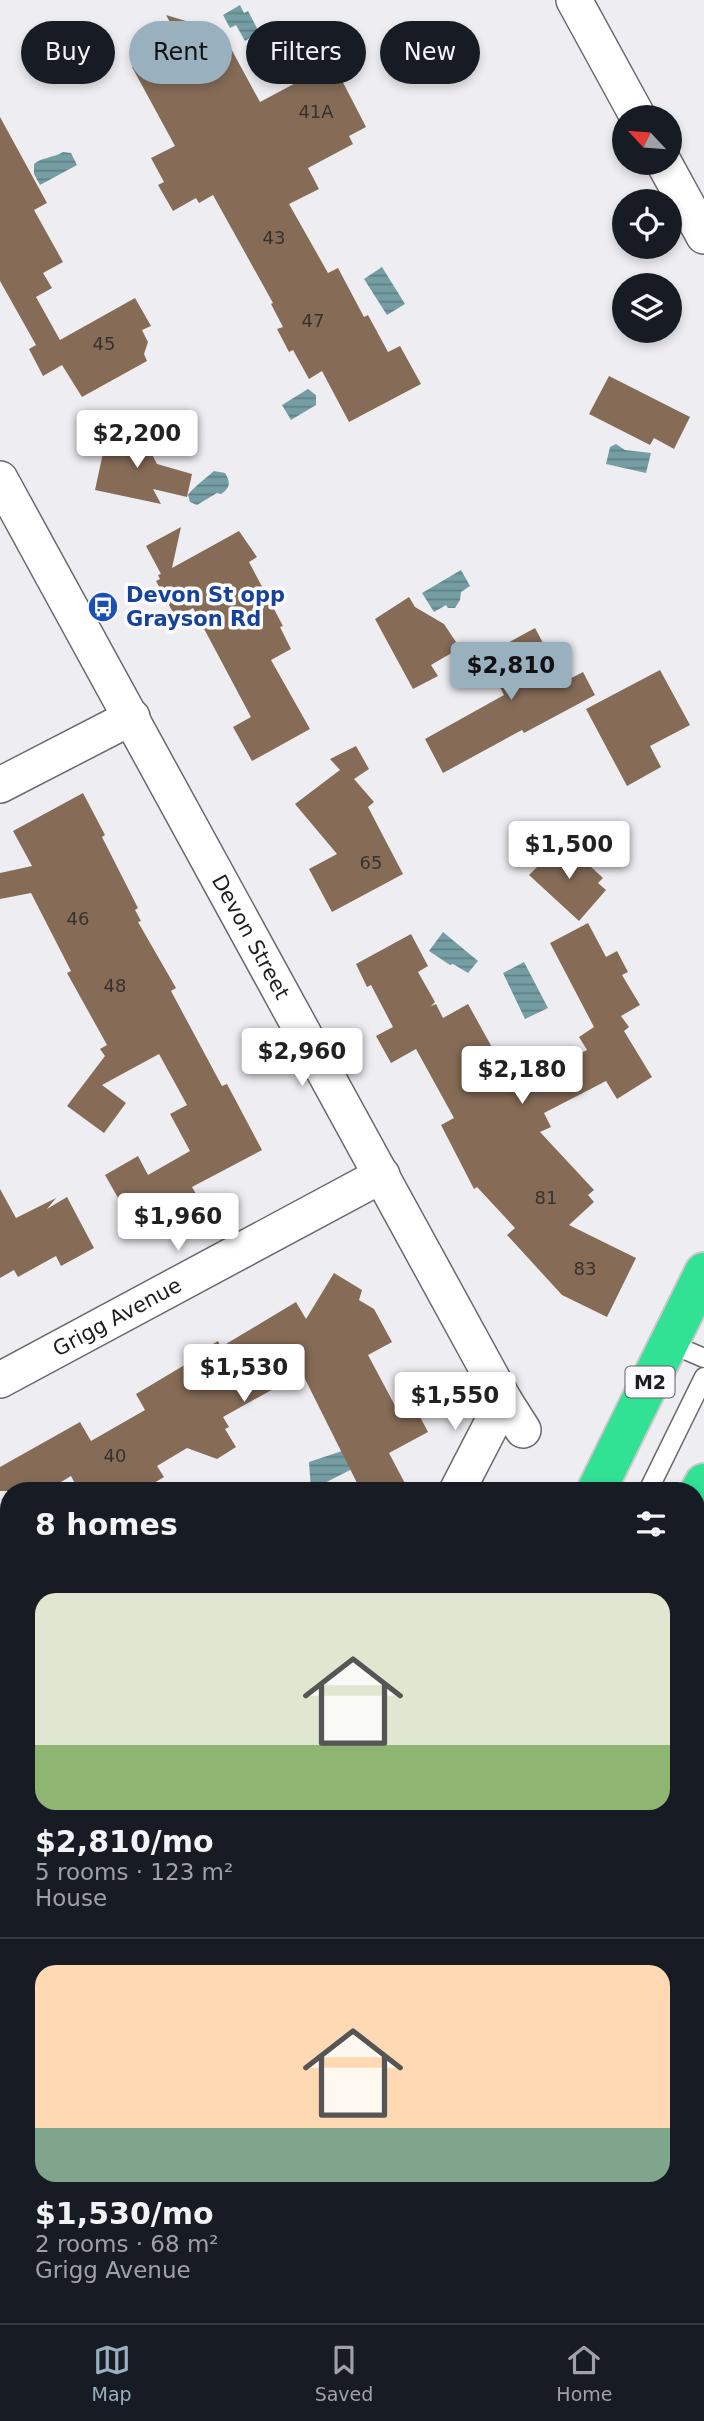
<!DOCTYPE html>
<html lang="en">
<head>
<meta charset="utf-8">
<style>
  body { margin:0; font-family:"DejaVu Sans",sans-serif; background:#20242c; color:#f1f3f6; height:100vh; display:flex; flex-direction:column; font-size:26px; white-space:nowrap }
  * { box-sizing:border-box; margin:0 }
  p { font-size:23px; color:#9ea1a6 }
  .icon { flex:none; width:38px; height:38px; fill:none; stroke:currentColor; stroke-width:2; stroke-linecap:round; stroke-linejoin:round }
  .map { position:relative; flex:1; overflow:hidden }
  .details { position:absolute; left:0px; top:1482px; width:705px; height:842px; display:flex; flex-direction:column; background:#171b24; border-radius:28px 28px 0 0; box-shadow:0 4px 10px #0003 }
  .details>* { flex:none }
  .banner { position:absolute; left:21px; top:21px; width:663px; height:63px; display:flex; gap:14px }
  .needle { width:46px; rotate:296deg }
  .tools { position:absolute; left:612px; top:105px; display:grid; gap:14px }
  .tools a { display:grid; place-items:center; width:70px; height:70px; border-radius:50%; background:#171b24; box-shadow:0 4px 10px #0003; font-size:35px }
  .price { position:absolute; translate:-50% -60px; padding:0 16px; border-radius:7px; background:#fff; color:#222; font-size:23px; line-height:46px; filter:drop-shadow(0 2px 4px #0008) }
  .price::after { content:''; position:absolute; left:50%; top:42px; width:21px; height:16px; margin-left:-10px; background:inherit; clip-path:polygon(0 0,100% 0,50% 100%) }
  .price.current { background:#99b0bf; color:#111 }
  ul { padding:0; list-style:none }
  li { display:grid; align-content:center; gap:14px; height:371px; padding:0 35px }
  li+li { border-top:2px solid #363941 }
  li span { display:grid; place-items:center; height:217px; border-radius:21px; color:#555 }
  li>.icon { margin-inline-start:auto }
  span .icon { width:126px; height:126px; fill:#fffc; stroke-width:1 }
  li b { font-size:30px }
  h2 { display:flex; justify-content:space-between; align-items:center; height:84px; padding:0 35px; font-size:30px }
  .tag { padding:0 24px; border-radius:32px; background:#171b24; box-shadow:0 4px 10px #0003; font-size:24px; line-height:63px }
  .tag.current { background:#99b0bf; color:#111 }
  .menu { display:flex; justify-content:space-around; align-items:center; height:98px; border-top:2px solid #363941; background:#171b24; font-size:19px; color:#9ea1a6 }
  .menu a { display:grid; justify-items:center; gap:4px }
  .menu .current { color:#99b0bf }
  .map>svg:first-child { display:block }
  .park { fill:url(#park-crowns) }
  .water { fill:url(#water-rules) }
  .building { fill:#866c57 }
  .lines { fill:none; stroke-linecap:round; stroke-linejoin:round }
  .highway-tunnel { stroke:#c4c4c8; stroke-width:38; stroke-dasharray:38 19; stroke-linecap:butt }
  .lane-casing { stroke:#6a6a6e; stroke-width:21 }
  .street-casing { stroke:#6a6a6e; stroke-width:38 }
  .highway-casing { stroke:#c9c9c9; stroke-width:42 }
  .lane { stroke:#fff; stroke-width:18 }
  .street { stroke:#fff; stroke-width:35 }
  .highway { stroke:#31e194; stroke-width:38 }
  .labels { text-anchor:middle; stroke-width:7; stroke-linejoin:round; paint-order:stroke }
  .number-label { font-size:18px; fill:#37312d }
  .shield { fill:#fbfbff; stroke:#606062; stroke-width:2 }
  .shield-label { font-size:19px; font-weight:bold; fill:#1d1d1f }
  .transit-label { font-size:21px; font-weight:bold; fill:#164399; stroke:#fbfbff; text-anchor:start }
  .street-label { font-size:21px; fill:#1d1d1f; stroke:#fbfbff }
</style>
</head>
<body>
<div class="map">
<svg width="704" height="2323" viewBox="0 0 704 2323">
  <defs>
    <pattern id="park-crowns" width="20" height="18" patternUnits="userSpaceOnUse" patternTransform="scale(1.75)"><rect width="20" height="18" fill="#bdd2c4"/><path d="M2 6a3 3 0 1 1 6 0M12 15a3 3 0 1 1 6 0" fill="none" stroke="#a2b4a8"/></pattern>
    <pattern id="water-rules" width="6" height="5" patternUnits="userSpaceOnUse" patternTransform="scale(1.75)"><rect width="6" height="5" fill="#759ea4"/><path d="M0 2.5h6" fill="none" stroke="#5f8085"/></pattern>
  </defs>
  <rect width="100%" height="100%" fill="#eeeef2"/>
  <path class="park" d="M0,2149L9,2154V2315H342L358,2323H0Z"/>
  <path class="water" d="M240,5L244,13L248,11L259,32L245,41L236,25L230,28L223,15Z
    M63,152L71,153L77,165L40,185L34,174V164C42,157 53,158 63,152Z
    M382,267L405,304L387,315L364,279Z
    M308,389L316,395V405L291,420L282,405Z
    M616,444L625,450L651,453L646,473L606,464L610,447Z
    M214,471L225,473C231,482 230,488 221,494L217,493L197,505L190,502L188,495C191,490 208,476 214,471Z
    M461,570L470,586L461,592L460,600L455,608H448L446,605L434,612L422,593Z
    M443,932L478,961L468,973L453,964L450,965L429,951Z
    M524,962L548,1008L525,1019L503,973Z
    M345,1450L354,1468L311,1490L309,1462Z"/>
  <path class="building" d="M166,15L222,32L260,102L333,63L366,127L349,136L353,144L308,168L319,189L289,204L328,273L338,268L364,317L368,315L388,352L400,346L421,384L349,422L322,371L309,379L293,350L289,352L277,329L283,327L271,304L273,303L213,195L199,203L196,198L173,211L158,185L164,182L151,158L175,146L132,67L157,54L154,48L177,35Z
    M0,117L47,203L34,210L63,262L43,273L52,288L36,297L60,340L135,298L151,326L142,330L148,342L144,354L147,361L82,397L62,365L43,376L29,349L36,345L0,281Z
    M609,376L690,417L674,449L654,438L650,445L589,414Z
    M136,423L157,464L192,474L187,497L153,489L161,504L95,490L106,439Z
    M181,527L172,568L239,531L257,557L249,562L283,626L280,627L291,649L271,660L310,729L252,761L233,727L251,717L193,608L176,618L156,581L160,579L158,575L161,574L146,546Z
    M409,597L415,607L444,624L460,648L431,665L438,676L413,689L375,619Z
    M535,628L564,682L583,672L595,695L524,733L522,730L443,773L425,739L504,695L484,656Z
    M660,670L690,725L650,746L661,767L627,786L586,709Z
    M356,746L369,769L354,779L374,802L368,807L403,874L332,912L309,869L337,854L295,804L340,770L330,759Z
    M83,793L105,835L102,837L138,908L135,910L141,921L138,922L176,988L171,991L222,1086L227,1084L262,1150L192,1187L196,1194L154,1218L152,1216L134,1226L105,1175L138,1156L148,1175L190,1151L170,1114L187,1105L159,1054L102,1085L126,1103L104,1133L67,1106L105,1056L100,1049L107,1045L67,973L71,971L31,893L0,899V873L32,866L13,831Z
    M553,844L569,858L575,852L603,878L598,883L606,890L579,921L529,875L537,867L534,864Z
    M588,923L606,957L617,951L628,972L622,975L640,1005L621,1016L629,1027L624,1031L652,1077L617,1099L606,1081L544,1113L551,1127L540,1132L594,1190L588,1195L594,1202L569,1225L636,1258L607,1317L562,1295L507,1235L515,1228L477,1187L474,1189L441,1125L454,1118L416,1049L391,1063L376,1036L393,1027L371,985L367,987L356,964L411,934L428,966L418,972L435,1002L431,1006L436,1004L443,1018L468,1004L514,1087L587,1050L579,1037L594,1027L550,943Z
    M0,1189L16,1218L56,1198L47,1209L67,1197L94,1248L61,1266L56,1256L18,1277L14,1270L0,1278Z
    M334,1273L362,1290L359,1300L374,1309L392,1342L368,1355L400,1415L415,1407L428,1432L389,1453L409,1491H361L302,1373L223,1417L229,1427L225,1429L236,1447L217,1459L187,1448L157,1466L164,1477L141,1491H79L71,1476L46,1491H0V1467L80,1422L91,1441L145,1410L136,1394L198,1357L196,1354L218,1341L221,1347L296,1302L306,1319Z"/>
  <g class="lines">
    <path class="highway-tunnel" d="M185,2323L188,2315
      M290,2323L294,2315"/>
    <g class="lane-casing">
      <path id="lane" d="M669,1343L704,1358
        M648,1491L704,1377
        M417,2323L422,2315"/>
    </g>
    <g class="street-casing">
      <g id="street">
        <path d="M574,0L638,117"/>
        <path d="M664,163L704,236"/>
        <path id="s1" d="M0,479L504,1400L523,1430"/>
        <path d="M0,785L132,717"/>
        <path id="s2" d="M0,1380L382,1175"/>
        <path d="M457,1491L504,1400"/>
        <path d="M696,1801L704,1794"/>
        <path d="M377,2323L380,2315"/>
      </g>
    </g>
    <g class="highway-casing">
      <path id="highway" d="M596,1491L704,1272
        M696,1498L704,1483"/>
    </g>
    <use href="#lane" class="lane"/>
    <use href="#street" class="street"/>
    <use href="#highway" class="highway"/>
  </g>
  <defs>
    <g id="bus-disc" transform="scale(1.575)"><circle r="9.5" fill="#1a4fb4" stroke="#fbfbff"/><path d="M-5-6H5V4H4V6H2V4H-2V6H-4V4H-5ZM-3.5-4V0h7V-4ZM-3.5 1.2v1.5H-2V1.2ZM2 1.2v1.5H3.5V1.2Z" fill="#fff"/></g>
  </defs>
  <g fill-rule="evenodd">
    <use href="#bus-disc" x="103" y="607"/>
  </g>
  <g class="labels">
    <g class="number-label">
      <text x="316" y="118">41A</text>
      <text x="274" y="244">43</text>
      <text x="313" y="327">47</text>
      <text x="104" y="350">45</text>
      <text x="371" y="869">65</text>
      <text x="78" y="925">46</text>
      <text x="115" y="992">48</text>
      <text x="546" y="1204">81</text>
      <text x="585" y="1275">83</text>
      <text x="115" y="1462">40</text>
    </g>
    <rect class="shield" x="625.5" y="1366.5" width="49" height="31" rx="5"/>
    <g class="shield-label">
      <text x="650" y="1389">M2</text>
    </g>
    <g class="transit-label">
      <text x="126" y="602">Devon St opp<tspan x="126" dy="24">Grayson Rd</tspan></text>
    </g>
    <g class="street-label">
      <text dy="7" stroke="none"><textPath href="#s1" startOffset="522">Devon Street</textPath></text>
      <text dy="7" stroke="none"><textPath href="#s2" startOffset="133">Grigg Avenue</textPath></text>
    </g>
  </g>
</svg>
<div class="tools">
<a><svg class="needle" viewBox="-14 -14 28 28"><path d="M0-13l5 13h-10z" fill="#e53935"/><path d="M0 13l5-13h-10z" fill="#9ea1a6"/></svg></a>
<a><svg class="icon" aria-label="locate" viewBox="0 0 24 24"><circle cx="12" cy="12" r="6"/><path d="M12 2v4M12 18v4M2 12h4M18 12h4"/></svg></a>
<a><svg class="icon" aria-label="layers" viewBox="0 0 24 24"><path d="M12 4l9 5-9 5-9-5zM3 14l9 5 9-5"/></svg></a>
</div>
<b class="price" style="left:137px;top:470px">$2,200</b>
<b class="price current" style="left:511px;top:702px">$2,810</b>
<b class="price" style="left:569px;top:881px">$1,500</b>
<b class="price" style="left:302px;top:1088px">$2,960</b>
<b class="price" style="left:522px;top:1106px">$2,180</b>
<b class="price" style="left:178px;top:1253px">$1,960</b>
<b class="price" style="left:244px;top:1404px">$1,530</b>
<b class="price" style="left:455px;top:1432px">$1,550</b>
<div class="banner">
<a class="tag">Buy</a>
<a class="tag current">Rent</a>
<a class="tag">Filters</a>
<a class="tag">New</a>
</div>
<section class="details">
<h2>8 homes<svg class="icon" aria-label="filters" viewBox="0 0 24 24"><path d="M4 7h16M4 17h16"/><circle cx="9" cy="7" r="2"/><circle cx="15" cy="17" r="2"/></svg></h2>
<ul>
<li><span style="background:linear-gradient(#dfe7d0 70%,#8fb573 0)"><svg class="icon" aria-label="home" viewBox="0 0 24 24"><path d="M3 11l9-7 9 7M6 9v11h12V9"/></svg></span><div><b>$2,810/mo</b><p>5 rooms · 123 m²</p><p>House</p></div></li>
<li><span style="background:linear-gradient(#ffd9b3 75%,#7fa58c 0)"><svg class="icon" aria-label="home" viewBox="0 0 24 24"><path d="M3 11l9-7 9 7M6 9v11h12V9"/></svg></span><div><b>$1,530/mo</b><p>2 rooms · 68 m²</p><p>Grigg Avenue</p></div></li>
</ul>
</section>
</div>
<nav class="menu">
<a class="current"><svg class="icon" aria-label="map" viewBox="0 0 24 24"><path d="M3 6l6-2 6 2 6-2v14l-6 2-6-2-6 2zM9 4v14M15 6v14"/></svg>Map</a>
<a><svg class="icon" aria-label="saved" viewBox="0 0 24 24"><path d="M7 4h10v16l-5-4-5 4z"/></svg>Saved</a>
<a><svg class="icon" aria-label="home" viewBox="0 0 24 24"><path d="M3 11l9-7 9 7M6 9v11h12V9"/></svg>Home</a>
</nav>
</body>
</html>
